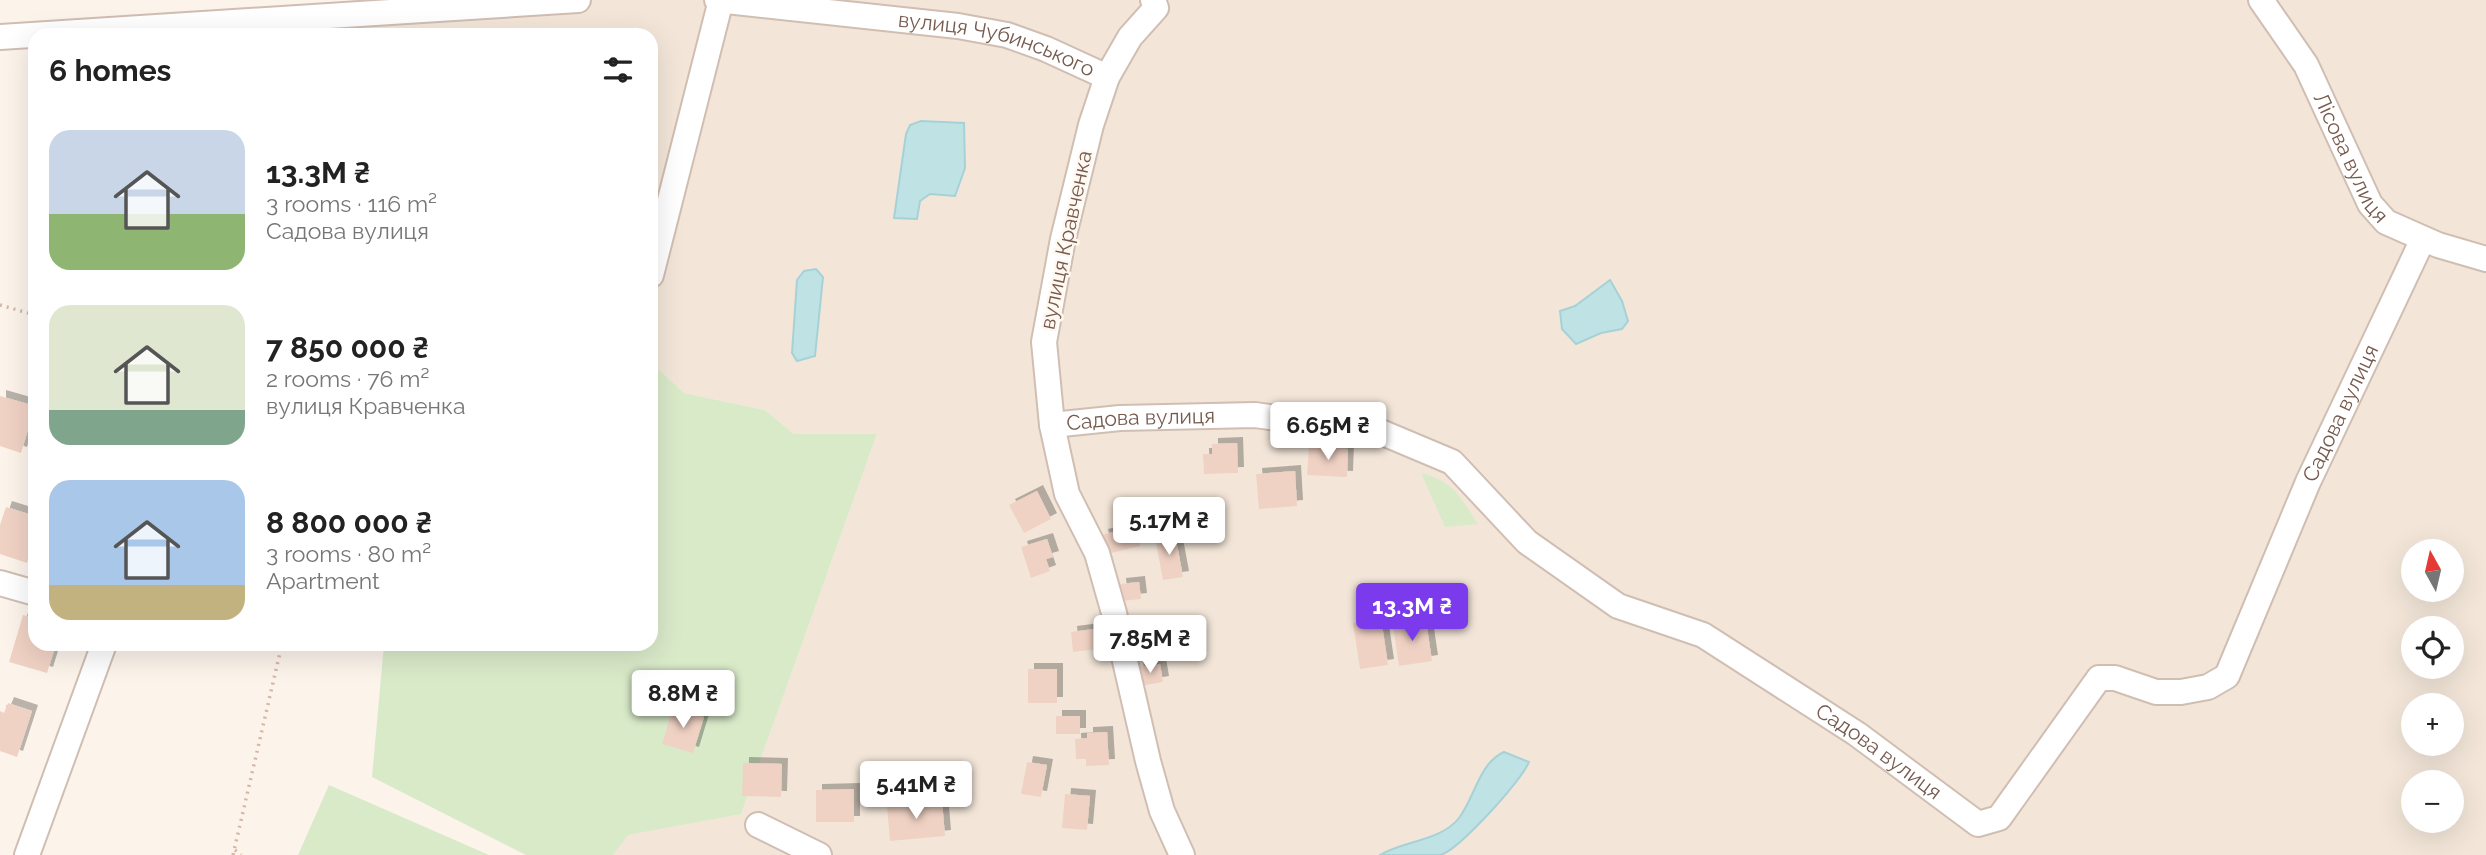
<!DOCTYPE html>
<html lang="en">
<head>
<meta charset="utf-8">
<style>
  body { margin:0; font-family:Raleway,sans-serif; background:#f2f2f2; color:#222; height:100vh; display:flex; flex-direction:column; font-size:26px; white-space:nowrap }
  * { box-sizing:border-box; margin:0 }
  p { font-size:23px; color:#767676 }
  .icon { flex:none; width:38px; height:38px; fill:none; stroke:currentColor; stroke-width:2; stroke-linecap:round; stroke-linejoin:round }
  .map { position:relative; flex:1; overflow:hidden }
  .side { position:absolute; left:28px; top:28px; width:630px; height:623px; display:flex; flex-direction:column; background:#fff; border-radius:21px; box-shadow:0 7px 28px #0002 }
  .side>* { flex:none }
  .needle { width:46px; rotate:352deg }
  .tools { position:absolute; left:2401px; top:539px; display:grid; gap:14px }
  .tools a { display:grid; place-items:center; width:63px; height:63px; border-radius:50%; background:#fff; box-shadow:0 7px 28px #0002; font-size:35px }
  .price { position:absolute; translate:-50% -60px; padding:0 16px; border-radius:7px; background:#fff; color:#222; font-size:23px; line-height:46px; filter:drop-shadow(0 2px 4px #0008) }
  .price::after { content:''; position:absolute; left:50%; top:42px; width:21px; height:16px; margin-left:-10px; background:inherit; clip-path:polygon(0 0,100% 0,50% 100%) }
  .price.current { background:#7c3aed; color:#fff }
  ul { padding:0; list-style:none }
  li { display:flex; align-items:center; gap:21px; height:175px; padding:0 21px }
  li span { display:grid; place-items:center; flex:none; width:196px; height:140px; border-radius:21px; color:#555 }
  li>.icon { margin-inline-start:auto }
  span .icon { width:84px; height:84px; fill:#fffc; stroke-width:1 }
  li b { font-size:30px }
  h2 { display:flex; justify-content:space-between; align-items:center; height:84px; padding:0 21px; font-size:30px }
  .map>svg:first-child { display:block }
  .residential { fill:#f3e6d9; fill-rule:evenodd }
  .green { fill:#d9eac9 }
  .water { fill:#bfe2e5; stroke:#a6d2d7; stroke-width:2 }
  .building { fill:#f0d2c4; filter:url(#shadow) }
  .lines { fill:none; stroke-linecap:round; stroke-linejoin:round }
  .minor-casing { stroke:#d0beb3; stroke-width:28 }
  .path { stroke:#d6b5a6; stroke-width:3.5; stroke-dasharray:2 5; stroke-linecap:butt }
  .minor { stroke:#fff; stroke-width:24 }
  .labels { text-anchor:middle; stroke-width:5; stroke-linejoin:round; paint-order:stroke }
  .street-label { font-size:21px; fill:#765a4e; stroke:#fef8f1 }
</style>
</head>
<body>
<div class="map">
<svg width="2486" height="855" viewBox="0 0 2486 855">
  <defs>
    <filter id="shadow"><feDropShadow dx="6" dy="-6" stdDeviation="0" flood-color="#0004"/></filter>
  </defs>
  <rect width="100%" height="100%" fill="#fcf4eb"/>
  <path class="residential" d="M353,0H2486V855H613L627,835L741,813L877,434H794L765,410L684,393L651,362V35H356ZM2413,551H2452V590H2413ZM2413,628H2452V667H2413ZM2413,705H2452V744H2413ZM2413,782H2452V821H2413Z"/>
  <path class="green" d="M651,362L684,393L765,410L794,434H877L741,814L628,835L613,855H526L372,777L384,644H651Z
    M1421,473C1454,481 1460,497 1478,524L1445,527Z
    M329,785L489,855H298Z"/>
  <path class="water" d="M921,121L964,123L965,168L955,196L930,194L920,201L917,219L894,218L906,134L910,125Z
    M816,269L823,277L815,356L797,361L792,353L797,280L804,271Z
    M1610,280L1622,301L1628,321L1622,329L1601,333L1576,344L1562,329L1560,311L1575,306Z
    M1504,752L1529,762C1522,780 1458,851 1440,855C1423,855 1397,855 1380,855C1403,841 1441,841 1459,818C1475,797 1479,763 1504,752Z"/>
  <path class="building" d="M0,396L35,406L21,453L0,446Z
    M1237,443L1238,473L1204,474L1203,454H1212V444Z
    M1309,447L1348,449L1347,477L1307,475Z
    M1295,471L1297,506L1259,509L1256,474Z
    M1037,491L1051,519L1024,533L1009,505Z
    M6,507L35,516V538L27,563L0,554V525Z
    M1136,526L1140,546L1107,554L1102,535Z
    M1175,534L1183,577L1163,580L1155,537Z
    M1047,539L1053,557L1046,559L1050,571L1031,578L1021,547Z
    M1139,582L1141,599L1122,601L1120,584Z
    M23,615L35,618V644H56L47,673L9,662Z
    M1381,618L1388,665L1360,669L1353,623Z
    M1426,621L1432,661L1399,666L1393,625Z
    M1094,629L1097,649L1073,652L1071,632Z
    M1160,664L1163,682L1140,686L1137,667Z
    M1028,669H1057V703H1028Z
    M8,703L32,711L17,757L0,751V711L4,713Z
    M673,708L704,717L693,753L662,744Z
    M1056,716H1080V734H1056Z
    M1107,732L1109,765L1086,766V759H1076L1075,739L1087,738V733Z
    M1027,762L1047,765L1041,797L1021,794Z
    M743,763L782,764L781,797L742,796Z
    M854,789V822H816V790Z
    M1065,794L1090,796L1087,830L1062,828Z
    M942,801L945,836L890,841L887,806Z"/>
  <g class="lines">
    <g class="minor-casing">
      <g id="minor">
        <path id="s1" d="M717,0L958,26L1007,35L1046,49L1107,77"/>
        <path d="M1153,0L1156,8L1130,37L1107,77L1091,125L1063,239L1044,342L1052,425L1067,494L1097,553L1114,613L1148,761L1162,811L1182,855"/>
        <path id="s2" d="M2261,0L2306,65L2370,204L2386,222L2438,245L2486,259"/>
        <path d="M0,37L578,0"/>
        <path d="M651,275L721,0"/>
        <path id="s3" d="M1052,425L1120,418L1255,415L1383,433L1452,462L1527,542L1618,606L1703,635L1857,734L1978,824L1999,818L2099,678H2115L2156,692H2181L2208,687L2227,676L2308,482L2423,239"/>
        <path d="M0,583L35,593"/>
        <path d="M758,825L819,855"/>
        <path d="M27,855L104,644"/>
      </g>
    </g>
    <path class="path" d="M0,305L35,315
      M235,850L241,855
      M233,855L282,644"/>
    <use href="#minor" class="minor"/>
  </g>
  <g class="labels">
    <g class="street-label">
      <text dy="7" stroke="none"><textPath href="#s1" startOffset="284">вулиця Чубинського</textPath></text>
      <text dy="7" stroke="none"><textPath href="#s2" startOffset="182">Лісова вулиця</textPath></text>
      <text transform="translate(1066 240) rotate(-78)" y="7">вулиця Кравченка</text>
      <text dy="7" stroke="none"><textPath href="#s3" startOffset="1666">Садова вулиця</textPath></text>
      <text dy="7" stroke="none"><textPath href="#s3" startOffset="89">Садова вулиця</textPath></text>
      <text dy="7" stroke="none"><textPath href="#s3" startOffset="929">Садова вулиця</textPath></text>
    </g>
  </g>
</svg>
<div class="tools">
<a><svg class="needle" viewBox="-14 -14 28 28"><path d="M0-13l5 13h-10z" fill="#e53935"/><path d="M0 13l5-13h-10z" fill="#767676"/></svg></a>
<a><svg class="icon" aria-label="locate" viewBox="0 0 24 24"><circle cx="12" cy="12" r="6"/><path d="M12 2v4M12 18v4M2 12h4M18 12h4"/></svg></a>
<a>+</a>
<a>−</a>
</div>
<b class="price" style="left:1328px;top:462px">6.65M ₴</b>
<b class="price" style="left:1169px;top:557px">5.17M ₴</b>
<b class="price current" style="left:1412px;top:643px">13.3M ₴</b>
<b class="price" style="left:1150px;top:675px">7.85M ₴</b>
<b class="price" style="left:683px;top:730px">8.8M ₴</b>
<b class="price" style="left:916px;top:821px">5.41M ₴</b>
<section class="side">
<h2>6 homes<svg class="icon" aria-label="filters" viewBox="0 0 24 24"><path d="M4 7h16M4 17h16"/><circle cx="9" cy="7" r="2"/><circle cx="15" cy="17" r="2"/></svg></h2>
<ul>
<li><span style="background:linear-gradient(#c9d6e8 60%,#8fb573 0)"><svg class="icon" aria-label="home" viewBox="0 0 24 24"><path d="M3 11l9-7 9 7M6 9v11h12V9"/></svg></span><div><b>13.3M ₴</b><p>3 rooms · 116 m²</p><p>Садова вулиця</p></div></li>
<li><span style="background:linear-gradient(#dfe7d0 75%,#7fa58c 0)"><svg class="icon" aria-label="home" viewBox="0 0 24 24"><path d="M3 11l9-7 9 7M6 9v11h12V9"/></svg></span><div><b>7 850 000 ₴</b><p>2 rooms · 76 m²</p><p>вулиця Кравченка</p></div></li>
<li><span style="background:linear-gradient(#a9c7e8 75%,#c2b280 0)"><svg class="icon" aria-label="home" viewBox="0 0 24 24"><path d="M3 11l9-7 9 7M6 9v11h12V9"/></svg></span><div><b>8 800 000 ₴</b><p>3 rooms · 80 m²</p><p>Apartment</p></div></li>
</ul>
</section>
</div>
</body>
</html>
